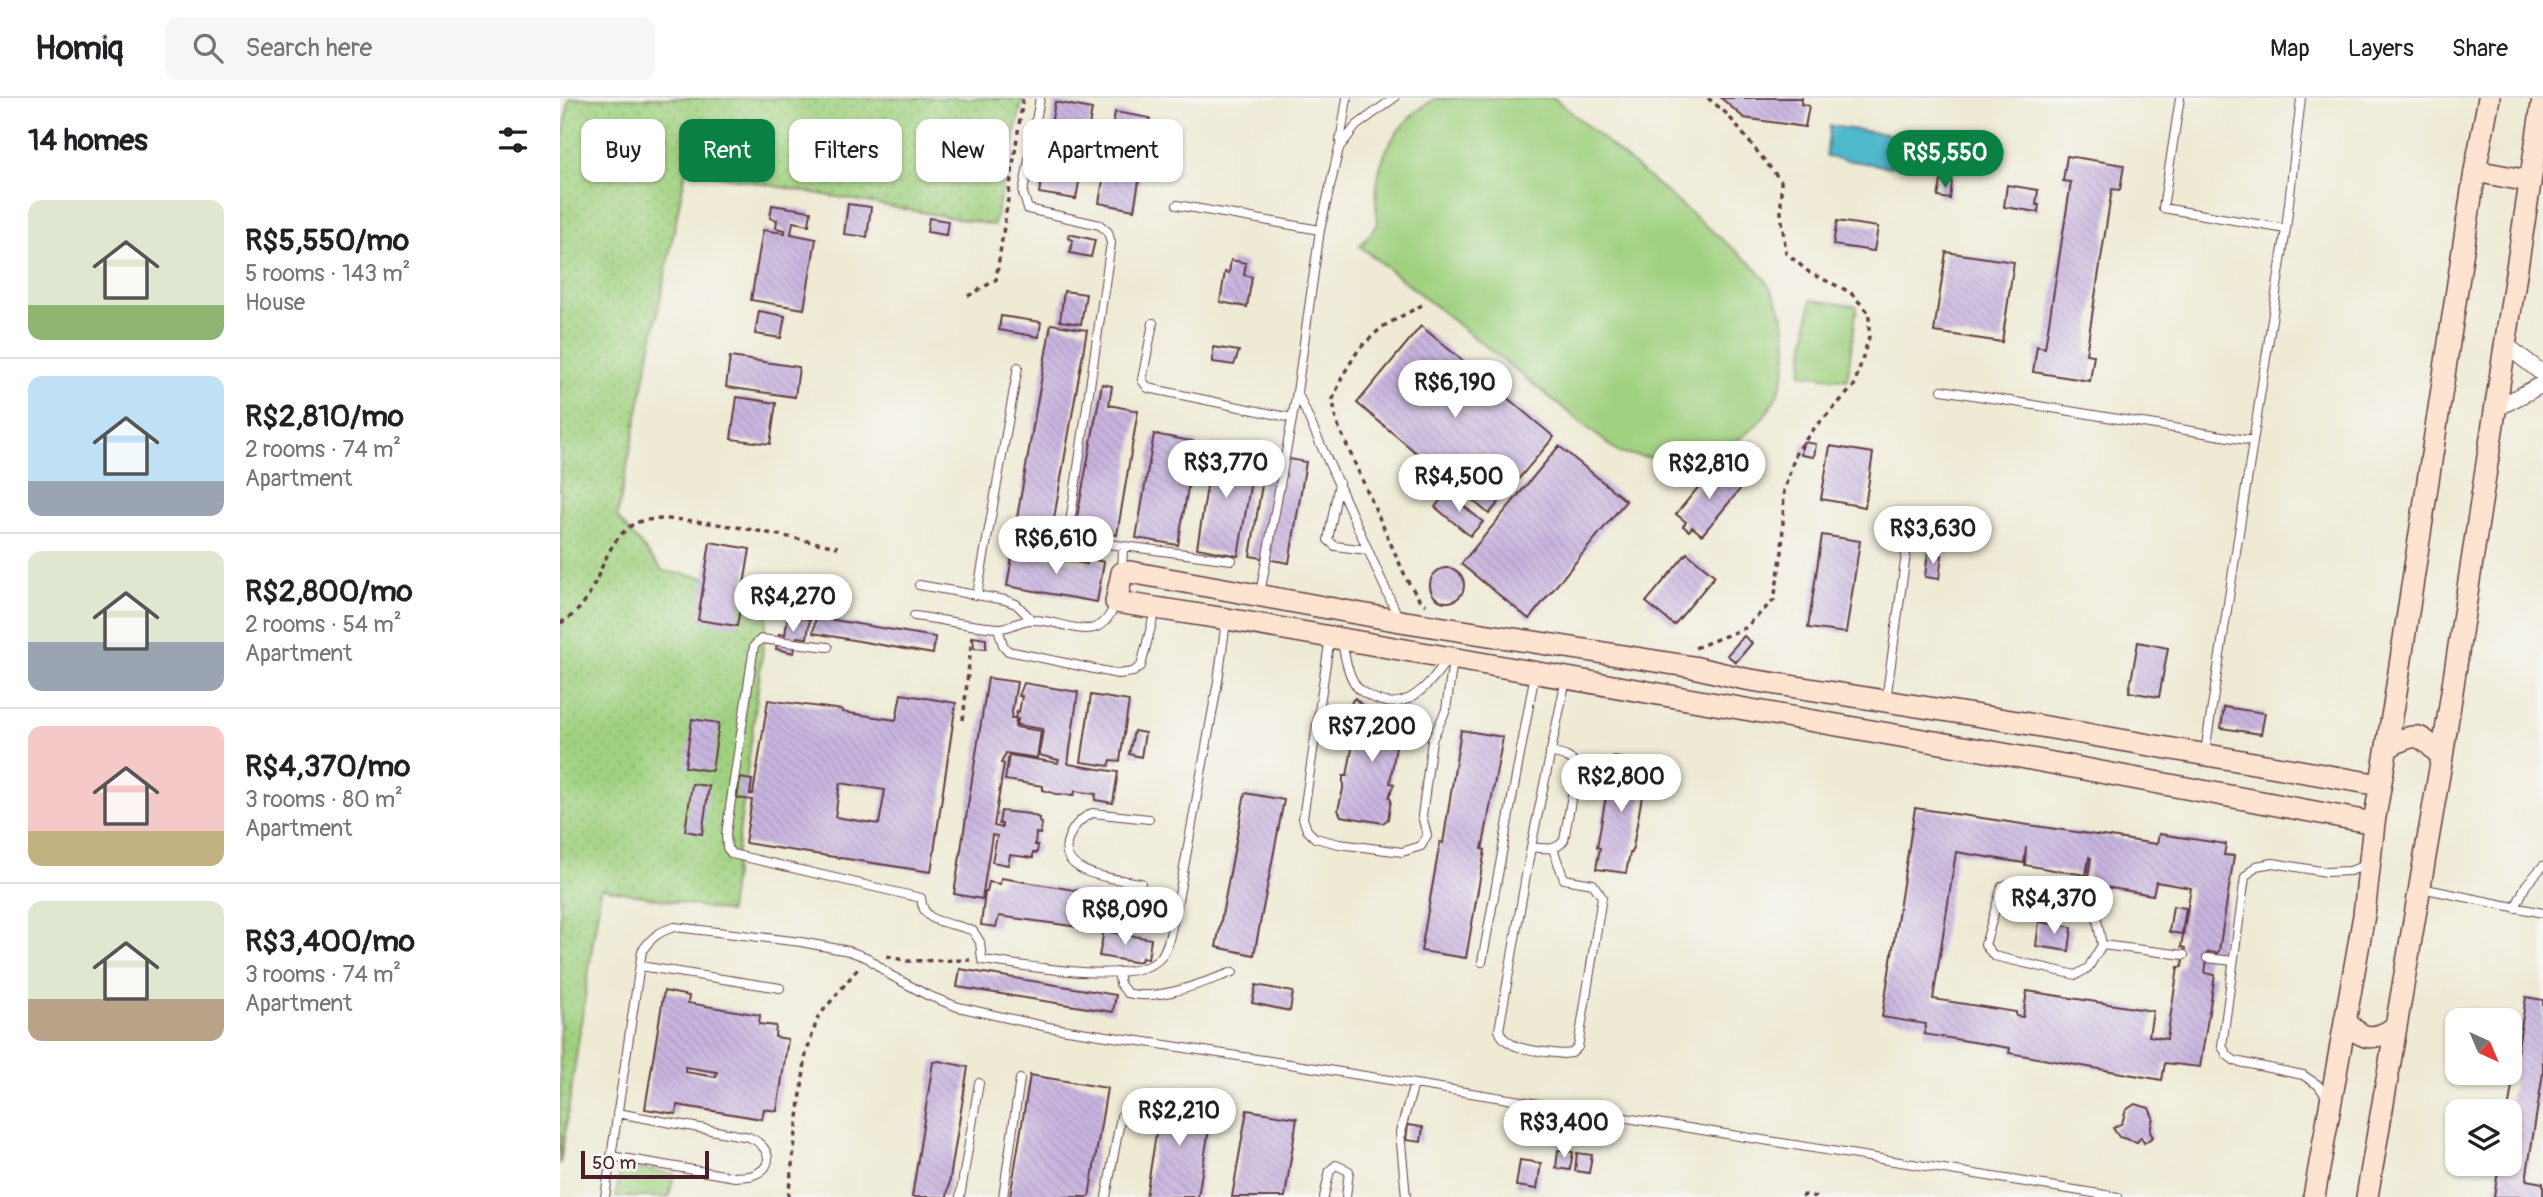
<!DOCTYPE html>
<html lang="en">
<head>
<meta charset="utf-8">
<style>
  body { margin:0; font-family:Pangolin,sans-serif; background:#f6f6f6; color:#202124; height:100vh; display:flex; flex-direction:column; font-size:26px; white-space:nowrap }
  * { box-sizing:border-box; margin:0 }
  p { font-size:23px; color:#757577 }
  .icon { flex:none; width:38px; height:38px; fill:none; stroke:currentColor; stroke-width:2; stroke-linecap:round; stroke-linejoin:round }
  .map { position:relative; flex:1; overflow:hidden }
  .details { display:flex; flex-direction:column; background:#fff; width:560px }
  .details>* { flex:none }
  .banner { position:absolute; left:21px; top:21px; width:665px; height:63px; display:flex; gap:14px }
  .needle { width:46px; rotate:136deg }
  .fabs { position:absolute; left:1885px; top:910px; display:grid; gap:14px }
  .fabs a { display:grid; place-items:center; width:77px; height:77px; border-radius:14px; background:#fff; box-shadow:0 2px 5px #0004; font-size:35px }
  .scale { position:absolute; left:21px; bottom:18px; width:128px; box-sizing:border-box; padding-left:7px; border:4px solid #4a1f2b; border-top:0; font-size:19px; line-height:24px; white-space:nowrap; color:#4a1f2b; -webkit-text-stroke:5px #f6f6f2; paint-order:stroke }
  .price { position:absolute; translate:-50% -60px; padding:0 16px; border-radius:24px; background:#fff; color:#222; font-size:23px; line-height:46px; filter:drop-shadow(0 2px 4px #0008) }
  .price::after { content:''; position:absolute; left:50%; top:42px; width:21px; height:16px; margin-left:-10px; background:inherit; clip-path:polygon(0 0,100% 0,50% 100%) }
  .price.active { background:#0b8043; color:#fff }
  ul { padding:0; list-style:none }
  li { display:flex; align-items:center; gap:21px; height:175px; padding:0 28px }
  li+li { border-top:2px solid #e0e0e0 }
  li span { display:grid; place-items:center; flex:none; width:196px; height:140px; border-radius:14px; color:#555 }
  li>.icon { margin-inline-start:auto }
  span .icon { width:84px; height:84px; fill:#fffc; stroke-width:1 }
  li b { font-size:30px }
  h2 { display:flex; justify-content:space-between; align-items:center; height:84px; padding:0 28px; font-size:30px }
  .chip { padding:0 24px; border-radius:14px; background:#fff; box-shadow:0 2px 5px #0004; font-size:24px; line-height:63px }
  .chip.active { background:#0b8043; color:#fff }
  header { display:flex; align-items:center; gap:42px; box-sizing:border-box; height:98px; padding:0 35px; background:#fff; border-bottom:2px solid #e0e0e0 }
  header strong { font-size:33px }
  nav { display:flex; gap:38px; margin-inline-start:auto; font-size:24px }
  .search { width:490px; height:63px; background:#f6f6f6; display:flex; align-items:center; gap:18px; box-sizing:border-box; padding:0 24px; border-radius:14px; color:#757577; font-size:26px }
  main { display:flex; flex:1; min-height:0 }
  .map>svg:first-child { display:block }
  .grass { fill:url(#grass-dots); stroke:#757856; stroke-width:2 }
  .pitch { fill:#a0d180; stroke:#757856; stroke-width:2 }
  .water { fill:#4fb8cd; stroke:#4c6c7c; stroke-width:2 }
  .building { fill:url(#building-back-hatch); fill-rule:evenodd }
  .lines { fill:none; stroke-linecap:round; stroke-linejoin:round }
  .lane-casing { stroke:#633d44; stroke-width:10 }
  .street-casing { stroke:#633d44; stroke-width:18 }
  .secondary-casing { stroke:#633d44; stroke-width:24 }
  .path { stroke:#633d44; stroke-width:3.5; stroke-dasharray:5 5; stroke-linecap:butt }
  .lane { stroke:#fff; stroke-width:8 }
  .street { stroke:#fff; stroke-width:16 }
  .secondary { stroke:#fde4d0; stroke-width:21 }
</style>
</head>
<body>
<header>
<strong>Homiq</strong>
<div class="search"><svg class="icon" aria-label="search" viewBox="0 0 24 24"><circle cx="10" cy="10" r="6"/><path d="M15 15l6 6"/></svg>Search here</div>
<nav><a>Map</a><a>Layers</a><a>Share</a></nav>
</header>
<main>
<section class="details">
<h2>14 homes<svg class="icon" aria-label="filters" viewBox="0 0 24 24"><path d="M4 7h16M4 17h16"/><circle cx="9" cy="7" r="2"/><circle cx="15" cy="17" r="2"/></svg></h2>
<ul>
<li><span style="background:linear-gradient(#dfe7d0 75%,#8fb573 0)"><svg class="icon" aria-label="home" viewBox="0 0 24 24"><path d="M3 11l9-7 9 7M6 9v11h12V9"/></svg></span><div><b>R$5,550/mo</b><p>5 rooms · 143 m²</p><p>House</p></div></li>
<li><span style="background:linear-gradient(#bfe0f5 75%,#9aa5b1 0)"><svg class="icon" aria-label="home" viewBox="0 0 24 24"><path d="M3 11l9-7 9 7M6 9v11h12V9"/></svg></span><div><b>R$2,810/mo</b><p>2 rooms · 74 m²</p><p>Apartment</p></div></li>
<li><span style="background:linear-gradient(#dfe7d0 65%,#9aa5b1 0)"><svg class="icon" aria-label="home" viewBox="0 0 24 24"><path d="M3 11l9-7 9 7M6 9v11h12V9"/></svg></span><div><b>R$2,800/mo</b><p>2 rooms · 54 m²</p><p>Apartment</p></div></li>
<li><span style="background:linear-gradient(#f6c9c9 75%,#c2b280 0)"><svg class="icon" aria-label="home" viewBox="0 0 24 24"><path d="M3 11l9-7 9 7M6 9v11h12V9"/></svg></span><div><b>R$4,370/mo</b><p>3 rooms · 80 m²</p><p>Apartment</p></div></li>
<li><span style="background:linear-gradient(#dfe7d0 70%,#b9a48a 0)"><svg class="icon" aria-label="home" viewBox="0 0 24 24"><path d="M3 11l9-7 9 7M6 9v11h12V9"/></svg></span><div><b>R$3,400/mo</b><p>3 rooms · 74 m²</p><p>Apartment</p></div></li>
</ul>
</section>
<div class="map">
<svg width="1983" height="1099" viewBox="0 0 1983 1099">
  <defs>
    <pattern id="grass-dots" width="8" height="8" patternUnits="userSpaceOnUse" patternTransform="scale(1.75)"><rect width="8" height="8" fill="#a0d180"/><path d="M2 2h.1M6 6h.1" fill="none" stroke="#8bb36f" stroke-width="1.8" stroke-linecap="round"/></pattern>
    <pattern id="building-back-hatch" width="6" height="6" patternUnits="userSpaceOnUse" patternTransform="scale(1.75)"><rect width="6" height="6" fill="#c8b4de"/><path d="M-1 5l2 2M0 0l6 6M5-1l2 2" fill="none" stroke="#ad9abf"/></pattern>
  </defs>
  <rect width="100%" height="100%" fill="#f6f6f2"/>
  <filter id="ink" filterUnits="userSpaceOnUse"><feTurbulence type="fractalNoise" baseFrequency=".0143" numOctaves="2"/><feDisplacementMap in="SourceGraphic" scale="14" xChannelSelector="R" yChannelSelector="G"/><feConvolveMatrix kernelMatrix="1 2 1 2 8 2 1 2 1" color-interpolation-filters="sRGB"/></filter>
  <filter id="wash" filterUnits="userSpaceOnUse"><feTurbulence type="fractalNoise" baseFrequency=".00686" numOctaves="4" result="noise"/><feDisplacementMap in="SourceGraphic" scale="28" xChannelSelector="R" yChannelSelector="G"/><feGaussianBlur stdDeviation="1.57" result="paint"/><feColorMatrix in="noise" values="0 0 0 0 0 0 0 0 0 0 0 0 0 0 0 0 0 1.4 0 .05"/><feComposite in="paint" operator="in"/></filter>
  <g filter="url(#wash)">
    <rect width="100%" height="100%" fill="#eeead4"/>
    <path class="grass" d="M9,0H463L434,127L126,72L57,419L103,473L211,489L169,814L41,790L0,1067V60Z"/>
    <path class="pitch" d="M876,0H994L1195,169C1244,223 1238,312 1168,347C1132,364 1096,363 1058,354L800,148L818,126C810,71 829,28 876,0Z
      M1251,202L1297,208L1287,282L1241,276Z
      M61,1068L114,1076L109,1099H56Z"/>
    <path class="water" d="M1270,28L1335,37L1331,69L1266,59Z"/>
    <g id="blocks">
      <path class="building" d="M1161,0H1242L1241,6L1249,8L1245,29L1184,20Z
        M495,4L532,11L516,101L479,95Z
        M555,14L590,20L574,112L539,105Z
        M1507,58L1564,67L1560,92L1552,91L1526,256L1534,257L1530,283L1473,274L1477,248L1485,250L1511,84L1503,83Z
        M1381,83L1392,84L1390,101L1378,99Z
        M1447,87L1478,92L1476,107H1479L1478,114L1444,109Z
        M288,106L311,109L307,139L284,136Z
        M212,107L251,113L249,127L233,124L231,136L256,141L244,211L191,202L203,132L225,135V132L216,130L217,122L210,120Z
        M369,120L388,123L386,137L367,134Z
        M1277,123L1318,129L1314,153L1273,147Z
        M509,136L535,142L531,159L510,155L513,142L508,140Z
        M1386,154L1454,164L1442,244L1374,234Z
        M671,162L686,165L684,177L692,179L687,209L660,204L665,174L669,175Z
        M504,193L526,196L521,226L500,223Z
        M199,213L225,218L221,240L195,236Z
        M441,218L481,224L479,239L439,232Z
        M491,226L527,232L493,426L457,420Z
        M861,228L994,339L929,416L797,305Z
        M653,249L679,253L674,267L653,264Z
        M170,259L239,269L235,299L166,289Z
        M542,286L552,288L549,307L578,313L557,437L515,430Z
        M177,299L216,305L210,346L171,341Z
        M594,336L636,344L618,447L576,440Z
        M1243,344L1256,346L1254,359L1241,357Z
        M654,346L696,354L678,458L637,450Z
        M999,348L1066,403L969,521L901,466Z
        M1270,348L1313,355L1305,409L1261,401Z
        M707,357L746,364L729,465L690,458Z
        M1156,368L1166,376L1169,372L1175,377L1172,381L1182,389L1142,437L1132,429L1129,433L1123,428L1126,424L1116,416Z
        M887,394L923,424L910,438L875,409Z
        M1262,437L1300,443L1286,535L1248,530Z
        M150,444L190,451L177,528L138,522Z
        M453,453L527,466V460L544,464L537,504L447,488Z
        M1368,454L1382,457L1379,481L1365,479Z
        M1127,455L1155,478L1114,527L1086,504Z
        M870 487a17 17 0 1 1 34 0a17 17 0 1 1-34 0Z
        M228,518L250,521L247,540L237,539L234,555L216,551L219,536L225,537Z
        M256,519L375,539L373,556L253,535Z
        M1184,538L1192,545L1176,564L1167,557Z
        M413,539L426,541V551L414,550Z
        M1578,544L1608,550L1599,599L1569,594Z
        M428,580L457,584L451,620H455L457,613L459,614L462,598H459L464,585L518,594L508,666L558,674L553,705L535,702L536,696L515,693L514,697L496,696L483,692V688L445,682L449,657L498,665L499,662L479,657L483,631L457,627L458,621H456L455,629L481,633L477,660L446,655L441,665L444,666L434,728L442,730V726H439L441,713L470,716L479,720V724L482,725L480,736L476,735L475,747H478L477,755H473V760L450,757L448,767L432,764L437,738L432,737L422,801L394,796Z
        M341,596L396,605L371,774L185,745L192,702L177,700L180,680L192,682L190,696H193L208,602L283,612L282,614L336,622ZM280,685L325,692L319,726L275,719Z
        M531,597L569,603L560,663L551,662L549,668L521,664Z
        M795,600L805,611L836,616L848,609L851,612L848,631L839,630L830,685L834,686L829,699L831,702L828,721L823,725L781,718L778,712L783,691V678H787L797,623L789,621L792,603Z
        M1664,609L1705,615L1701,636L1661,630Z
        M132,621L159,625L152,673L125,669Z
        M901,632L943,639L924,742L922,751L925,752L906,860L861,853L880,744L883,745Z
        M574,633L585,635L581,659L569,656Z
        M1053,659L1088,664L1072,755H1070L1066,775L1036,771L1040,750L1037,749Z
        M132,686L149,688L142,736L125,733Z
        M685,695L724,702L694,857L656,849Z
        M1355,710L1597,746L1599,736L1666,746L1664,757L1674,758L1659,853L1657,855L1648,854L1647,860L1645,875L1655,877L1640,969L1605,965L1602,982L1449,955L1450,950L1364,936L1366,926L1322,919ZM1466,749L1465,767L1499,773L1526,777L1529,759L1531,760L1527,786L1593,797L1596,784L1631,790L1621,849L1625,850L1622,869H1618L1607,941L1589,938L1593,913L1467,893L1463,919L1456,918V914L1373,901L1396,754L1464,765Z
        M441,780L539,796L534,831L439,818L436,829L421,827L425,794H427L429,784L440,786Z
        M1613,808L1626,810L1622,836L1609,834Z
        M1479,824L1512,829L1509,853L1476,848Z
        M544,833L591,841L588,861L582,860L581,863L574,864L539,858Z
        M400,871L556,897L553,914L397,889Z
        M696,887L733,894L730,913L692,905Z
        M104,893L129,898L128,905L200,917L199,926L216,928L215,939L228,941L217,1013L204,1011L202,1021L117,1007L116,1016L85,1011ZM125,969L157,974L156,979L125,974Z
        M1966,899L1983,902V975L1966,1082L1983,1085V1099H1934L1939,1066H1950L1948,1013Z
        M379,963L408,969L387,1099H352L373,964Z
        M470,977L547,990L529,1099H450Z
        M602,998L653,1006L638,1099H586Z
        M1575,1006L1589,1010L1593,1019L1590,1034L1593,1039L1584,1045L1581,1039L1577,1044L1559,1039L1553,1030L1562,1025L1566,1012Z
        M687,1012L737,1020L725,1099H672Z
        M848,1027L863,1029L861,1044L846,1042Z
        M998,1052L1013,1054L1010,1072L996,1070Z
        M1017,1055L1032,1057L1029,1075L1015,1073Z
        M960,1062L981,1065L977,1091L956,1088Z"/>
    </g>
  </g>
  <g filter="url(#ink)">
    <use href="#blocks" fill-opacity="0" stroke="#633d44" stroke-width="2"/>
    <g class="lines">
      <g class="lane-casing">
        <path id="lane" d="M480,0L463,95L468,111L540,127L548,134L551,145L509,431L513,438L525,443L672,462
          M1620,0L1603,110L1726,131
          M780,44L787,0
          M617,107L760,132
          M593,225L582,282L588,290L732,320
          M1382,292L1693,343
          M737,294L839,521
          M779,385L768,442L775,448L807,452
          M562,475L563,450
          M359,487L445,502L456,506L471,521
          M700,496L737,294L760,132L779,50L796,28L834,0
          M417,497L458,269
          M354,518C381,521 412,529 440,530C451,530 460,522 471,522C504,520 538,552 555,506
          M438,530L443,547L448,553L558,576L573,574L581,568L595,513
          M770,539L743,720L747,732L755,740L779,746L842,754L861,748L867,737L862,718L872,642L886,612L893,562
          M782,545C785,558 787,574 795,586C799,593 805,596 812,599C844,617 869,588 886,563
          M268,549L201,541L194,548L166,736L167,750L172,756L361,800C363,829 393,823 413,833L420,844L422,862C458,866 577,890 601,859C611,845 612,823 617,808L658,583L666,523
          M1326,602L1347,449
          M1645,654L1726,131L1741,0
          M971,749C984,750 996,754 1004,742L1017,669C1012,658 1001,657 990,654
          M993,751L1004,781L1033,786L1042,799L1018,949L1012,955L1003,956C983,953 946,954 939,932L971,749L1006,581
          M581,785C557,781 493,777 509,739C514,727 521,721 532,715L589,721
          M1453,785L1528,804L1535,811L1542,847L1528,870L1516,877L1434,858L1425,847L1442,788Z
          M1861,790L1983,815
          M1955,810L1966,787L1983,768
          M1542,847L1624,857
          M1647,860L1673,863
          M922,864L975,575
          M80,868L220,890
          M558,874L560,886L567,895C598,904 644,884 673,874
          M1769,1002L1758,987L1743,977L1675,963L1667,957L1662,948L1685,779L1696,768L1713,765L1766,774L1790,773L1806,767
          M51,1058L175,1079C181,1078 188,1079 193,1077C218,1068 208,1047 189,1039L57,1015
          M45,1099L82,853C91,840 99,833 115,829L241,844L289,853L308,860L330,877L367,897L398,909L488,929L749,969L1558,1099
          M400,1099L419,985
          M443,1099L460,981
          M546,1099L561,1018
          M764,1099L770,1072L776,1067L789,1073L786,1099
          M846,1099L840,1034L854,986"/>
      </g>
      <g class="street-casing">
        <path id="street" d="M1946,247L1983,276
          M1935,311L1983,286"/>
      </g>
      <g class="secondary-casing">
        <path id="secondary" d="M1915,73L1969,83
          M1828,649C1858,633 1859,635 1882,659
          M1814,725L1444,656L667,521L556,504L562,475L570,474L840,523L1133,569L1185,581L1452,623L1820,687
          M1785,922C1801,942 1814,944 1835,929
          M1754,1099L1804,817L1814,725L1834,607L1915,73L1929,0
          M1807,1099L1882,659L1983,0"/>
      </g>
      <path class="path" d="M408,198L436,182L463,0
        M862,207L822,229L799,251L783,277L773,301L776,323L847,482L861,504L866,507
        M0,525C32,510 36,474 53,447C58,439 68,428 76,425C109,410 239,442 278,449
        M1135,550L1185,530L1214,502L1222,454L1224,392L1236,355L1252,333L1294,288L1309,239V215L1290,194L1250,175L1226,155L1221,115V83L1167,16L1148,0
        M403,622L412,538
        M327,858L347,863L410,862
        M228,1099L246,956L258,919L300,868
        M1242,1099L1245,1097L1257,1099"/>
      <use href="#lane" class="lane"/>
      <use href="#street" class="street"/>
      <use href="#secondary" class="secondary"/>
    </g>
  </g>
</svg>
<div class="fabs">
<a><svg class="needle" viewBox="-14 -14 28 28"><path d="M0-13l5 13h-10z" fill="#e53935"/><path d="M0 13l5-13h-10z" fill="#757577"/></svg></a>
<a><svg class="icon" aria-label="layers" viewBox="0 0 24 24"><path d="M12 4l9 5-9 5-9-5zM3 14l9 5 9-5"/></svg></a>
</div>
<div class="scale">50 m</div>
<b class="price active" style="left:1385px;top:92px">R$5,550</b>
<b class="price" style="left:895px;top:322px">R$6,190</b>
<b class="price" style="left:666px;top:402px">R$3,770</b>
<b class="price" style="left:1149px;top:403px">R$2,810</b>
<b class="price" style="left:899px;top:416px">R$4,500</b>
<b class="price" style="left:1373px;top:468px">R$3,630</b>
<b class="price" style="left:496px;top:478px">R$6,610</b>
<b class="price" style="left:233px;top:536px">R$4,270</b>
<b class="price" style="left:812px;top:666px">R$7,200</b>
<b class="price" style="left:1061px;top:716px">R$2,800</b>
<b class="price" style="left:1494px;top:838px">R$4,370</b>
<b class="price" style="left:565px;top:849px">R$8,090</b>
<b class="price" style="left:619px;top:1050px">R$2,210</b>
<b class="price" style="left:1004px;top:1062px">R$3,400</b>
<div class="banner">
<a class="chip">Buy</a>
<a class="chip active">Rent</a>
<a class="chip">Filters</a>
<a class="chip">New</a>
<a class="chip">Apartment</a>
</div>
</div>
</main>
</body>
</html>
